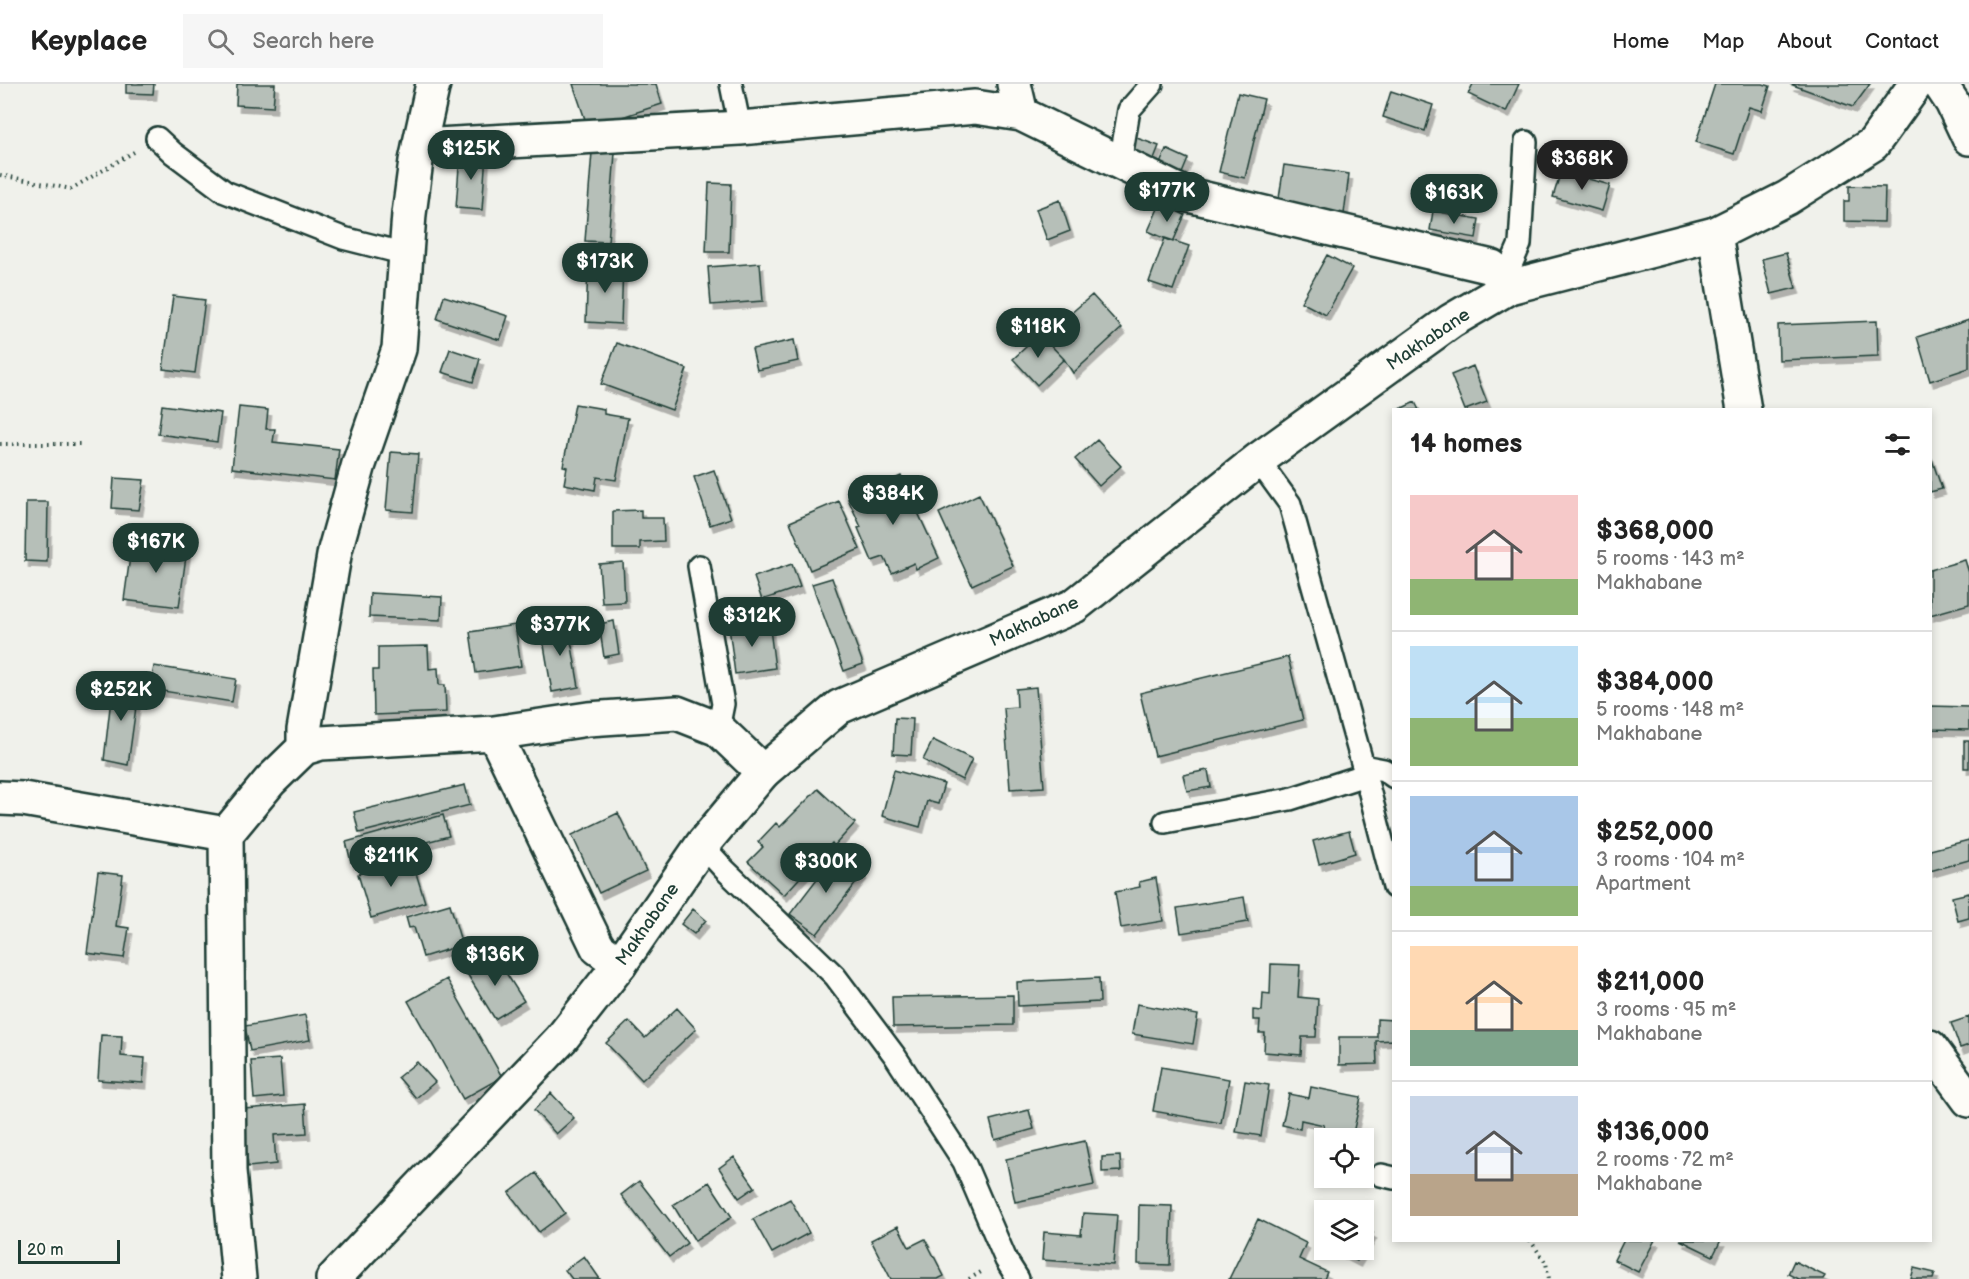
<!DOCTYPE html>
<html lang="en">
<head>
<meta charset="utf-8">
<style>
  body { margin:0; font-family:"Balsamiq Sans",sans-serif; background:#f6f6f6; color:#222; height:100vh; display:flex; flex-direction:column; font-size:22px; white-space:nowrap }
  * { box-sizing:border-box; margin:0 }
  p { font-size:20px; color:#767676 }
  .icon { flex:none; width:33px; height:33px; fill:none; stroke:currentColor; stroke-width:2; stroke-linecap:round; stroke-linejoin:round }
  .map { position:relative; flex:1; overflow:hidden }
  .details { position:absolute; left:1392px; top:324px; width:540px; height:834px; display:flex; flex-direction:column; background:#fff; border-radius:0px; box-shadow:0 3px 9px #0003 }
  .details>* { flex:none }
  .controls { position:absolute; left:1314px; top:1044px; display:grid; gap:12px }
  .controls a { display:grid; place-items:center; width:60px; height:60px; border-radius:0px; background:#fff; box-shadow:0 3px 9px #0003; font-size:30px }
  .scale { position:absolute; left:18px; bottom:15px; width:102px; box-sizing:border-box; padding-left:6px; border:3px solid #1f3d34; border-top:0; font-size:16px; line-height:21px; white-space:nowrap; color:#1f3d34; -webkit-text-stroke:4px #fdfcf7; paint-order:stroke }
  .price { position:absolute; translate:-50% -51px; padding:0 14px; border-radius:21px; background:#1f3d34; color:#fff; font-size:20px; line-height:39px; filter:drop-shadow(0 2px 3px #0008) }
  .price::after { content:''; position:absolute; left:50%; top:36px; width:18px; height:14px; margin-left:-9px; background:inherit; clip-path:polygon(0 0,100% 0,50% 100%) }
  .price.current { background:#222; color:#fff }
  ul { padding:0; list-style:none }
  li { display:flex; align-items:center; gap:18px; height:150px; padding:0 18px }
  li+li { border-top:2px solid #e0e0e0 }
  li span { display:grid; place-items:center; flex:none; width:168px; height:120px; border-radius:0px; color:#555 }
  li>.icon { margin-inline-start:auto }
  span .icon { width:72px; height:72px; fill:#fffc; stroke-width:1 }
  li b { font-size:26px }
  h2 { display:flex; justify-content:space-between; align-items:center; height:72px; padding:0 18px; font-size:26px }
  header { display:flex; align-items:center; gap:36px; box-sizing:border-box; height:84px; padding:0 30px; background:#fff; border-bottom:2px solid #e0e0e0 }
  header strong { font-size:28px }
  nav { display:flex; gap:33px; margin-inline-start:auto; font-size:21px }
  .search { width:420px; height:54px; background:#f6f6f6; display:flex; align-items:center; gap:15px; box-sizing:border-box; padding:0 21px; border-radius:0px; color:#767676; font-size:22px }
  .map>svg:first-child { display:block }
  .building { fill:#b6bfb8; stroke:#1f3d34; stroke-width:1.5; filter:url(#shadow) }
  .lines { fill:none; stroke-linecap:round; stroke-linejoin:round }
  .service-casing { stroke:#1f3d34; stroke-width:26 }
  .minor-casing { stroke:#1f3d34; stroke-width:38 }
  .tertiary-casing { stroke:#1f3d34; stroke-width:38 }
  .path { stroke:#1f3d34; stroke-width:4; stroke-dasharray:1.5 4.5; stroke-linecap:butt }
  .service { stroke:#fdfcf7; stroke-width:21 }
  .minor { stroke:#fdfcf7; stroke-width:33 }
  .tertiary { stroke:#fdfcf7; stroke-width:33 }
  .labels { text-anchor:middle; stroke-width:6; stroke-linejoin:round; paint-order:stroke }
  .street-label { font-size:18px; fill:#1f3d34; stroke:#fdfcf7 }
</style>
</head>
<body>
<header>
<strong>Keyplace</strong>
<div class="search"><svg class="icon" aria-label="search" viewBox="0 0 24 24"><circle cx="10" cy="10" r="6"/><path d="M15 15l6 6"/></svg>Search here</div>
<nav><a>Home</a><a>Map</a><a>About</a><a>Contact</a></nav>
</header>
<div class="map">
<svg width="1969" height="1195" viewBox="0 0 1969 1195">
  <defs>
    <filter id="shadow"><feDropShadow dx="3.5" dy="6" stdDeviation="0" flood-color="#0004"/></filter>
  </defs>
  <rect width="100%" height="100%" fill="#f0f1eb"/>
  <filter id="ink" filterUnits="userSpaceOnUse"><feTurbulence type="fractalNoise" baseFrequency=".0167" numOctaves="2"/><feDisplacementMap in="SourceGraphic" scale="12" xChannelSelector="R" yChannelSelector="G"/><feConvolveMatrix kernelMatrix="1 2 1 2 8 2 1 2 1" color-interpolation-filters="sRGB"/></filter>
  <g filter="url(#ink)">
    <path class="building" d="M126,0H154L153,10L126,9Z
      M237,0H275L273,23L236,21Z
      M573,0H656L662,20L588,44Z
      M1473,0H1519L1506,28L1468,10Z
      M1715,0H1763L1770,2L1762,27L1749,23L1734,70L1696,58Z
      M1790,0H1870L1853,23Z
      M1391,7L1433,21L1425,47L1383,33Z
      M1238,9L1264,15L1245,94L1219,88Z
      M1134,53L1159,62L1151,82L1126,72Z
      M1166,65L1188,75L1178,99L1156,90Z
      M592,68L615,69L608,158L585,157Z
      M460,69L486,70L482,126L456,124Z
      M1284,81L1349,90L1344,130L1278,121Z
      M1561,87L1610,101L1602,127L1553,113Z
      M709,99L731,100L729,168H706Z
      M1849,102L1885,103L1884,138L1844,137V117H1849Z
      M1060,116L1070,147L1047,156L1036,125Z
      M1160,120L1185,131L1173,158L1148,147Z
      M1433,127L1479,135L1476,154L1430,146Z
      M1165,154L1189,162L1173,206L1149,198Z
      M1786,169L1796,204L1771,210L1762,175Z
      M1327,171L1352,184L1326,231L1301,218Z
      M760,179L763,217L711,221L708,183Z
      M588,180L623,181L621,240L586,238Z
      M1092,211L1122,244L1073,289L1064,275L1040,250L1060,234L1062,237Z
      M173,212L205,216L195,289L163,285Z
      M444,212L508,232L500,256L437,235Z
      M1969,236V284L1930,297L1917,253Z
      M1877,237L1878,272L1779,276L1778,241Z
      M1040,250L1064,275L1037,301L1013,275Z
      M794,256L798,277L757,286L752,265Z
      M617,259L687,285L672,326L601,300Z
      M450,265L480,275L473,298L442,288Z
      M1473,282L1487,318L1465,326L1451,291Z
      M1415,318L1419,326H1398Z
      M575,320L604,325V330L628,334L616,396L597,393L595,406L564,400L567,383L563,382Z
      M162,321L221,329L217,358L158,350Z
      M239,323L268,326L266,345H275L273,358L339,365L335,396L232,384Z
      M1097,356L1121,382L1099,402L1075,375Z
      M391,368L418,370L413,428L386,426Z
      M1930,370L1942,405L1930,408Z
      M714,386L731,434L710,441L694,393Z
      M901,392L939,474L916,485L914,479L892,489L884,473L872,477L858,444L861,443L848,415Z
      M114,394L144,396L139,426L112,424Z
      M979,410L1013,482L972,501L939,429Z
      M839,417L860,465L810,486L790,438Z
      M26,418H48L47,478L25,477Z
      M641,426V434H663L664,457L640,458V465H613V427Z
      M132,458L187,465L179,523L124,516Z
      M1965,476L1969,489V520L1930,531V486Z
      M623,478L625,518L602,519L599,480Z
      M792,480L800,503L762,516L754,493Z
      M832,494L863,580L844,587L812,500Z
      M370,509L442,513L441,536L369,533Z
      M614,537L619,570L604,573L599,540Z
      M769,537L775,584L735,590L729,543Z
      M568,539L579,603L552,608L541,544Z
      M515,541L521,582L476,589L470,548Z
      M428,562L429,585L438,584L439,601H445L446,628L374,631L373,586H378V563Z
      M1288,573L1303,636L1155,672L1140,609Z
      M154,582L236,595L232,618L150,605Z
      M113,597L139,601L128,681L104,676Z
      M1036,603L1044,703L1010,705L1004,624L1017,623L1016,605Z
      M1930,622L1969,623V646L1930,645Z
      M895,634L913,635L911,671L893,670Z
      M933,656L972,675L962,696L923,676Z
      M1964,657H1969V684H1964Z
      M894,686L944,700L938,720L927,717L920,743L882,732Z
      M1208,686L1211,703L1187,707L1183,691Z
      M465,701L470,721L359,749L354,728Z
      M818,705L855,739L834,762L832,759L784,811L748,778L763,763L758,758L776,739L780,743Z
      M618,729L646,787L599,809L572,751Z
      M443,731L449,752L351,778L346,758Z
      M1349,747L1355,769L1319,780L1313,757Z
      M1969,756V776L1930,787V766Z
      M836,770L863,790L817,850L790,830Z
      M411,773L425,818L371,834L358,790Z
      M98,788L123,791L116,842L129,844L124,874L87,869Z
      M1156,794L1163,837L1121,844L1115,808L1140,803L1139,798Z
      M1969,809V834L1958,837L1952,813Z
      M1244,813L1248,838L1181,849L1177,824Z
      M450,820L462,861L423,873L414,843L409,844L406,833Z
      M693,825L706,836L694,850L681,840Z
      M494,870L524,917L495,935L466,888Z
      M1271,880L1300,881L1298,913L1318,915L1316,953H1302L1301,971L1264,968L1265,949H1259L1260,936H1253V926L1262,927L1263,909L1270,910Z
      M1099,894L1100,918L1018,922L1017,898Z
      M447,895L502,993L463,1015L408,917Z
      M1013,911V941L893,943L892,913Z
      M1137,920L1198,931L1193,960L1132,950Z
      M677,924L696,945L642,996L606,959L629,937L645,954Z
      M305,931L310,956L250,967L245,942Z
      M1969,933V961L1960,964L1951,939Z
      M1377,935L1394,936V956L1376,957L1377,980L1339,981V953H1377Z
      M101,951L122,952L121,972L145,974L143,999L98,996Z
      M280,975L283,1012L254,1015L251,977Z
      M417,978L435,998L416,1014L398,993Z
      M1161,983L1229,995L1221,1039L1153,1027Z
      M1245,997L1269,1001L1261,1052L1236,1048Z
      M1311,1003L1361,1013L1352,1054L1321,1053L1324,1041L1301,1036L1300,1045L1282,1041L1289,1010L1309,1014Z
      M551,1009L574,1034L556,1050L534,1026Z
      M305,1020L307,1049L274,1051L276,1080L248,1083L243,1025Z
      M1029,1026L1034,1045L995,1056L990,1036Z
      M1085,1057L1094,1101L1015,1118L1006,1075Z
      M1120,1072L1121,1087L1102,1088V1073Z
      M734,1073L755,1103L739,1114L719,1084Z
      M536,1089L565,1129L539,1148L509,1109Z
      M639,1097L687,1159L669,1173L621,1111Z
      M709,1098L732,1133L695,1157L673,1121Z
      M790,1115L809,1149L772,1169L753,1135Z
      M1139,1121L1172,1122L1170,1181L1138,1180Z
      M1083,1129L1117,1131L1113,1181L1042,1176L1044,1148L1081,1151Z
      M1258,1135L1306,1159L1299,1175L1327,1188L1324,1195H1229Z
      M898,1142L909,1163L925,1155L944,1192L938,1195H891L871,1156Z
      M1364,1144L1373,1149L1357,1177L1338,1167L1339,1166H1364Z
      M1624,1156H1655L1638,1188L1614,1176Z
      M1680,1156H1721L1713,1172Z
      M584,1172L600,1195H572L565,1186Z
      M1794,1177L1825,1192L1823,1195H1798L1788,1190Z
      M1914,1184L1935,1189L1933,1195H1911Z"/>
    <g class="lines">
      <g class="service-casing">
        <path id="service" d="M731,0L740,44
          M157,54L173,69L225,108L343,154L406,170
          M1120,79L1129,26L1152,0
          M1504,197L1520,160L1526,58
          M1258,376L1290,420L1363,682L1394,803
          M699,482L723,620L718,645
          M1363,682L1384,686L1394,693
          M1165,738L1290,715L1365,691
          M702,761L724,785L835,892L895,972L964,1078L1006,1176L1018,1195
          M1381,1091L1394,1094"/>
      </g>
      <g class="minor-casing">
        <path id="minor" d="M1014,0L1021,30
          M1940,0L1952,18L1969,54
          M419,62L740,44L975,23L1021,30L1184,110L1492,183L1509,203
          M1715,150L1744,326
          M494,649L598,864L620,880
          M304,664L321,659L494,649L588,635L677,629L718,645L763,688
          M0,714L23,715L226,750
          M1930,963L1969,1016
          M239,1195L229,1087L226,750L270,697L304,664V646L335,466L359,380L399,265L409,130L416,77L433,0"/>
      </g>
      <g class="tertiary-casing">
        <path id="tertiary" d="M333,1195L561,955L620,880L702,761L763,688L839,623L1074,522L1258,376L1451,237L1509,203L1715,150L1787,114L1873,60L1916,0"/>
      </g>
      <path class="path" d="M0,91L71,105L134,68
        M0,360H82
        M1530,1156L1546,1179L1549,1195
        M969,1195L981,1188"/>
      <use href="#service" class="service"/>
      <use href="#minor" class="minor"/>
      <use href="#tertiary" class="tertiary"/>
    </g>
  </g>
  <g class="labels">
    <g class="street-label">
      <text transform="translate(1428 255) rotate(-34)" y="6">Makhabane</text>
      <text transform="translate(1034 537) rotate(-25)" y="6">Makhabane</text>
      <text transform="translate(647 840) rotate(-55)" y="6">Makhabane</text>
    </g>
  </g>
</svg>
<div class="controls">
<a><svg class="icon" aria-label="locate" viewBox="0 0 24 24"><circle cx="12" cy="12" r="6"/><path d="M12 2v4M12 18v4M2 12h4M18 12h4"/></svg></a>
<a><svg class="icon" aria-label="layers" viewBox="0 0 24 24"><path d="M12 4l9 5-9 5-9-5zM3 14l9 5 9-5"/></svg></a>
</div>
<div class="scale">20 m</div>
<b class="price" style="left:471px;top:97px">$125K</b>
<b class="price current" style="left:1582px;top:107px">$368K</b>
<b class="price" style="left:1167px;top:139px">$177K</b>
<b class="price" style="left:1454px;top:141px">$163K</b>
<b class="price" style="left:605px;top:210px">$173K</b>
<b class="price" style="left:1038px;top:275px">$118K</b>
<b class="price" style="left:893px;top:442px">$384K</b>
<b class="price" style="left:156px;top:490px">$167K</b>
<b class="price" style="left:752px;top:564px">$312K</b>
<b class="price" style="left:560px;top:573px">$377K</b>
<b class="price" style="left:121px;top:638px">$252K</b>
<b class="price" style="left:391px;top:804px">$211K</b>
<b class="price" style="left:826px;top:810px">$300K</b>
<b class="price" style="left:495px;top:903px">$136K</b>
<section class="details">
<h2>14 homes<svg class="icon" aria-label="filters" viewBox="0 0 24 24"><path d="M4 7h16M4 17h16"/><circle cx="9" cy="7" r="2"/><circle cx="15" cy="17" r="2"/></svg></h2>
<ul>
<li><span style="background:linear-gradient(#f6c9c9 70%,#8fb573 0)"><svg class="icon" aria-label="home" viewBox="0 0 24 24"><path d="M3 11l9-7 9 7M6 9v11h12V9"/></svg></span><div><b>$368,000</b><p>5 rooms · 143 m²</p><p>Makhabane</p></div></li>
<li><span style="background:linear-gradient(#bfe0f5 60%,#8fb573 0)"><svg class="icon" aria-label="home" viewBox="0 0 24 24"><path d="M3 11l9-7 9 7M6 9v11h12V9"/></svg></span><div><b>$384,000</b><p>5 rooms · 148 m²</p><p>Makhabane</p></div></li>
<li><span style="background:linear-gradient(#a9c7e8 75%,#8fb573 0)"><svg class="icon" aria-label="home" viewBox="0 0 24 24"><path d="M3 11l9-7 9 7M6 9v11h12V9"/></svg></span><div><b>$252,000</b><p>3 rooms · 104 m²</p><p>Apartment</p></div></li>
<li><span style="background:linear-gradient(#ffd9b3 70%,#7fa58c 0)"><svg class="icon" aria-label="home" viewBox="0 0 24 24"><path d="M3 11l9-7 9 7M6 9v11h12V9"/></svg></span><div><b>$211,000</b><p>3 rooms · 95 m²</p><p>Makhabane</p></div></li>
<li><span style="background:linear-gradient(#c9d6e8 65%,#b9a48a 0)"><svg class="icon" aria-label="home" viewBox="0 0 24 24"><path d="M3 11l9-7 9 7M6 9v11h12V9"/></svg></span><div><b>$136,000</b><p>2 rooms · 72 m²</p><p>Makhabane</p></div></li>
</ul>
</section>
</div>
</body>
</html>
